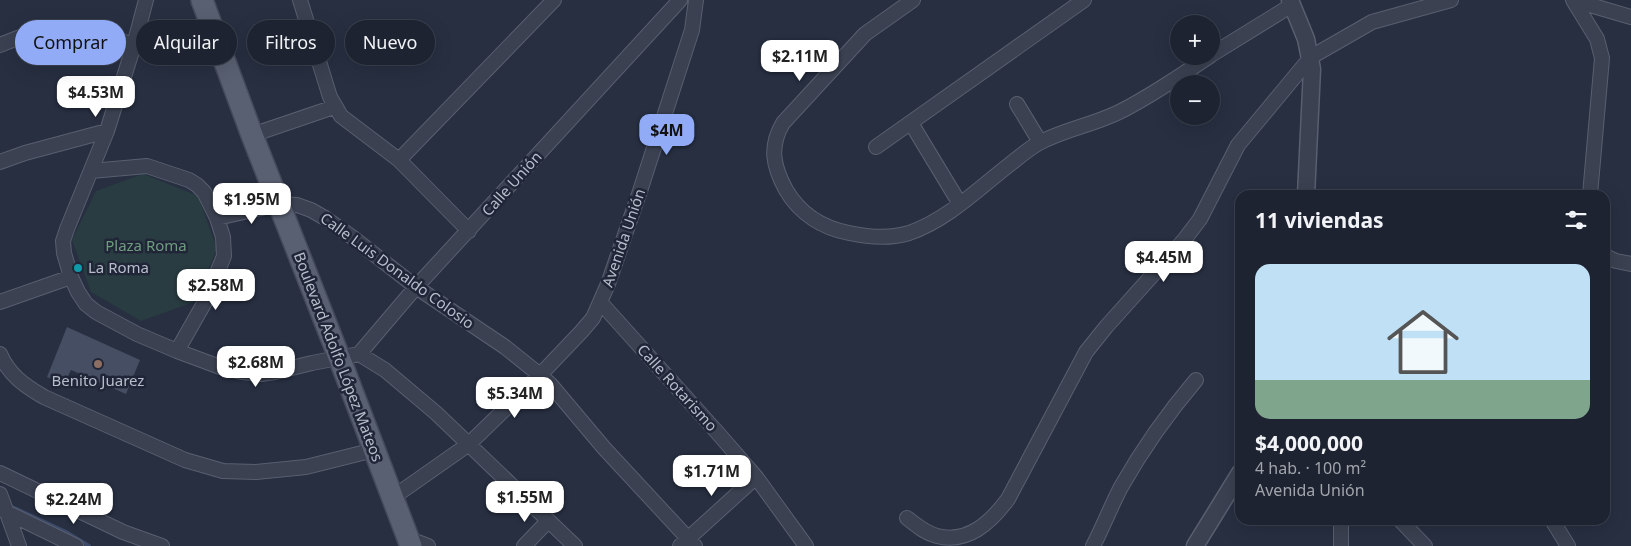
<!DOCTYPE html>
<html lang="es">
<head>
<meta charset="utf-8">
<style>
  body { margin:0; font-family:"Noto Sans",sans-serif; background:#2a2f3d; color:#f1f3f6; height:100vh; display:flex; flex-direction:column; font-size:19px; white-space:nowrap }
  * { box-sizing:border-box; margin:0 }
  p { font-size:16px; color:#a0a4ab }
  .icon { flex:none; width:28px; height:28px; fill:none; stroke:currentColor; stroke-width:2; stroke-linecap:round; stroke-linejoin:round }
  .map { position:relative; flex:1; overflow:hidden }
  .details { position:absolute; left:1235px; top:190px; width:375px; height:335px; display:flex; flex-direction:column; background:#1d2331; border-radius:15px; box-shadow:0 5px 20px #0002,0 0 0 1px #3b404d }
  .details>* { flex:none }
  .banner { position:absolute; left:15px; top:20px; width:475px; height:45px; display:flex; gap:10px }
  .buttons { position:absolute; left:1170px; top:15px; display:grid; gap:10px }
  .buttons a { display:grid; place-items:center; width:50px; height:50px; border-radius:50%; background:#1d2331; box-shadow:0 5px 20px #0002,0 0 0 1px #3b404d; font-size:25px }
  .price { position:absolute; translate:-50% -42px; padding:0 11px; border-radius:10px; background:#fff; color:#222; font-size:16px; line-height:32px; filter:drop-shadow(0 1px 2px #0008) }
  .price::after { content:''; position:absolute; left:50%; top:30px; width:15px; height:11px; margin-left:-8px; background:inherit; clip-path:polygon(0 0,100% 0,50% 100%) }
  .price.on { background:#91abf7; color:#111 }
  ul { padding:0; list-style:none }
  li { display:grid; align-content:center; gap:10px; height:265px; padding:0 20px }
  li span { display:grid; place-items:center; height:155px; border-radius:15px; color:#555 }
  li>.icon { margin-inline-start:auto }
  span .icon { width:90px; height:90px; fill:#fffc; stroke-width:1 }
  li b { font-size:21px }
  h2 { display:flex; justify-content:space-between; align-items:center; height:60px; padding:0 20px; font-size:21px }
  .tag { padding:0 18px; border-radius:22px; background:#1d2331; box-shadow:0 5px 20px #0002,0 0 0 1px #3b404d; font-size:18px; line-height:45px }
  .tag.on { background:#91abf7; color:#111 }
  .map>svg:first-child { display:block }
  .green { fill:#293c42 }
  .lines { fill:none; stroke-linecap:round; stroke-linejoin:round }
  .stream { stroke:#3d4a6a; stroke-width:4 }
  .building { fill:#464e63 }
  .minor-casing { stroke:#595f6f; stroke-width:16 }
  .tertiary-casing { stroke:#595f6f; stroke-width:19 }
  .primary-casing { stroke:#454a5b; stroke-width:24 }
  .minor { stroke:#3b4151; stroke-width:14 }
  .tertiary { stroke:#3b4151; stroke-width:16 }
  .primary { stroke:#596071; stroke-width:21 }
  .culture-dot { fill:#0f9aa8; stroke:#202637; stroke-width:2 }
  .education-dot { fill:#8d6e63; stroke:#202637; stroke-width:2 }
  .labels { text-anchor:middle; stroke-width:5; stroke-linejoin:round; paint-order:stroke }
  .street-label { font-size:15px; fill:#b8bdcb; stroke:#202637 }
  .park-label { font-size:15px; fill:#6f9c7f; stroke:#202637 }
  .poi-label { font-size:15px; fill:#b8bdcb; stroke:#202637; text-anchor:start }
</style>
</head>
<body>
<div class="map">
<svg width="1631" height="546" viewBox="0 0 1631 546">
  <rect width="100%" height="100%" fill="#272f41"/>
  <path class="green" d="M143,174L198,196L217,249L194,302L141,321L91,292L72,240L96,191Z"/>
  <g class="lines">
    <path class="stream" d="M12,507L66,532L89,546"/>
  </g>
  <path class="building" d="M67,327L140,360L126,394L71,370L64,384L47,377Z"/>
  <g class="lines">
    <g class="minor-casing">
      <path id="minor" d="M146,0L134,45L107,131L67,229L63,241L64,253L71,277L78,292L86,304L96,312L137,334L177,351L220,367L242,372L261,374L275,372L312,363L359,354L416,287L680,0
        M300,0L330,97L341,116L399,160L469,231
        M913,0L865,34L783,123C769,147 773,166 786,190C800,214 823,228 849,233C868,237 890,239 909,233C947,220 978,189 1009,165C1018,158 1028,149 1039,143C1063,130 1092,125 1117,113C1147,99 1181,75 1210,56
        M1573,0L1597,39L1602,58L1590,195
        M1573,0L1631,17
        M0,45C14,39 29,33 44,31C73,26 107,36 134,45C145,49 155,56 167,56C184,56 202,48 219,44
        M1211,55L1292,5
        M1017,104L1040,142
        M911,123L960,204
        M252,135L334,107
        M876,147L1084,0
        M399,160L554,0
        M0,162L25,153L107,131
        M91,171L147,166L189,180L197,185L204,192L217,218L223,237L224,256L206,300L177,351
        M217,218L279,204L297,205L311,210L325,218L352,237L416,287L505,347L540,375L551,385L604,448L695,546
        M1605,256L1616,261L1631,264
        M0,302L71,277
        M601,303L716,431L756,477L806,546
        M0,354C9,375 25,386 44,397L185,460L223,471L256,472L306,467L374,450
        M359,354L385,370L436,413L575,546
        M0,473L123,532L162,546
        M0,494L19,546
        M392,498L469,444L540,375L581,332L593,318L608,284L640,191L692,30L696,0
        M0,509L76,546
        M907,518C916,525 925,533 937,536C968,544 991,522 1008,499L1086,352L1106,327L1184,240L1200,219L1238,145L1311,57L1372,22L1451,0
        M1400,520L1425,546
        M1552,520L1568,546
        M407,538L428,546
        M524,546L548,521
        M680,546L756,477
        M1093,546C1103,527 1111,506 1121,487C1143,448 1168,413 1196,380
        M1341,546V520"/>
    </g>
    <g class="tertiary-casing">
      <path id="tertiary" d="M1290,0L1306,39L1312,69L1306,195
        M1195,546L1240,473"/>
    </g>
    <g class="primary-casing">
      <path id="primary" d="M202,0L252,135L339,357L411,546"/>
    </g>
    <use href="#minor" class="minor"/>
    <use href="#tertiary" class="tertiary"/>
    <use href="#primary" class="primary"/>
  </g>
  <circle class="culture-dot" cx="78" cy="268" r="5"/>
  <circle class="education-dot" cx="98" cy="364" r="5"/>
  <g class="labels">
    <g class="street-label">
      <text transform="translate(512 184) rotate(-48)" y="5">Calle Unión</text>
      <text transform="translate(624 238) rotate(-71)" y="5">Avenida Unión</text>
      <text transform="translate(397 271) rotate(36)" y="5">Calle Luis Donaldo Colosio</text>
      <text transform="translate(338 357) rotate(69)" y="5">Boulevard Adolfo López Mateos</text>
      <text transform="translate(677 388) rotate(48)" y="5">Calle Rotarismo</text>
    </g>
    <g class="park-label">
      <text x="146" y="251">Plaza Roma</text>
    </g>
    <g class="poi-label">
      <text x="88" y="273">La Roma</text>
      <text x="98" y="386" text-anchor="middle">Benito Juarez</text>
    </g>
  </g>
</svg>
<div class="buttons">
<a>+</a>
<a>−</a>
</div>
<b class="price" style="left:800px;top:82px">$2.11M</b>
<b class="price" style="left:96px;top:118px">$4.53M</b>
<b class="price on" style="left:667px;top:156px">$4M</b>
<b class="price" style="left:252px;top:225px">$1.95M</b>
<b class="price" style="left:1164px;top:283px">$4.45M</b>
<b class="price" style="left:216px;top:311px">$2.58M</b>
<b class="price" style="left:256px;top:388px">$2.68M</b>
<b class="price" style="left:515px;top:419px">$5.34M</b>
<b class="price" style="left:712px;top:497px">$1.71M</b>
<b class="price" style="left:525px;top:523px">$1.55M</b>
<b class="price" style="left:74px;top:525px">$2.24M</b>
<div class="banner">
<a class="tag on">Comprar</a>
<a class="tag">Alquilar</a>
<a class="tag">Filtros</a>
<a class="tag">Nuevo</a>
</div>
<section class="details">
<h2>11 viviendas<svg class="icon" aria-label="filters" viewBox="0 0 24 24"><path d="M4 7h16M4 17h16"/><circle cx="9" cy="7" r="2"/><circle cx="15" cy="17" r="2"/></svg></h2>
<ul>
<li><span style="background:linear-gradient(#bfe0f5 75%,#7fa58c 0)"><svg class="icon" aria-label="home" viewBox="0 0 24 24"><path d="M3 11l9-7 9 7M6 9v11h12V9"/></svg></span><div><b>$4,000,000</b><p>4 hab. · 100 m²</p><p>Avenida Unión</p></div></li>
</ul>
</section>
</div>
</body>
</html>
